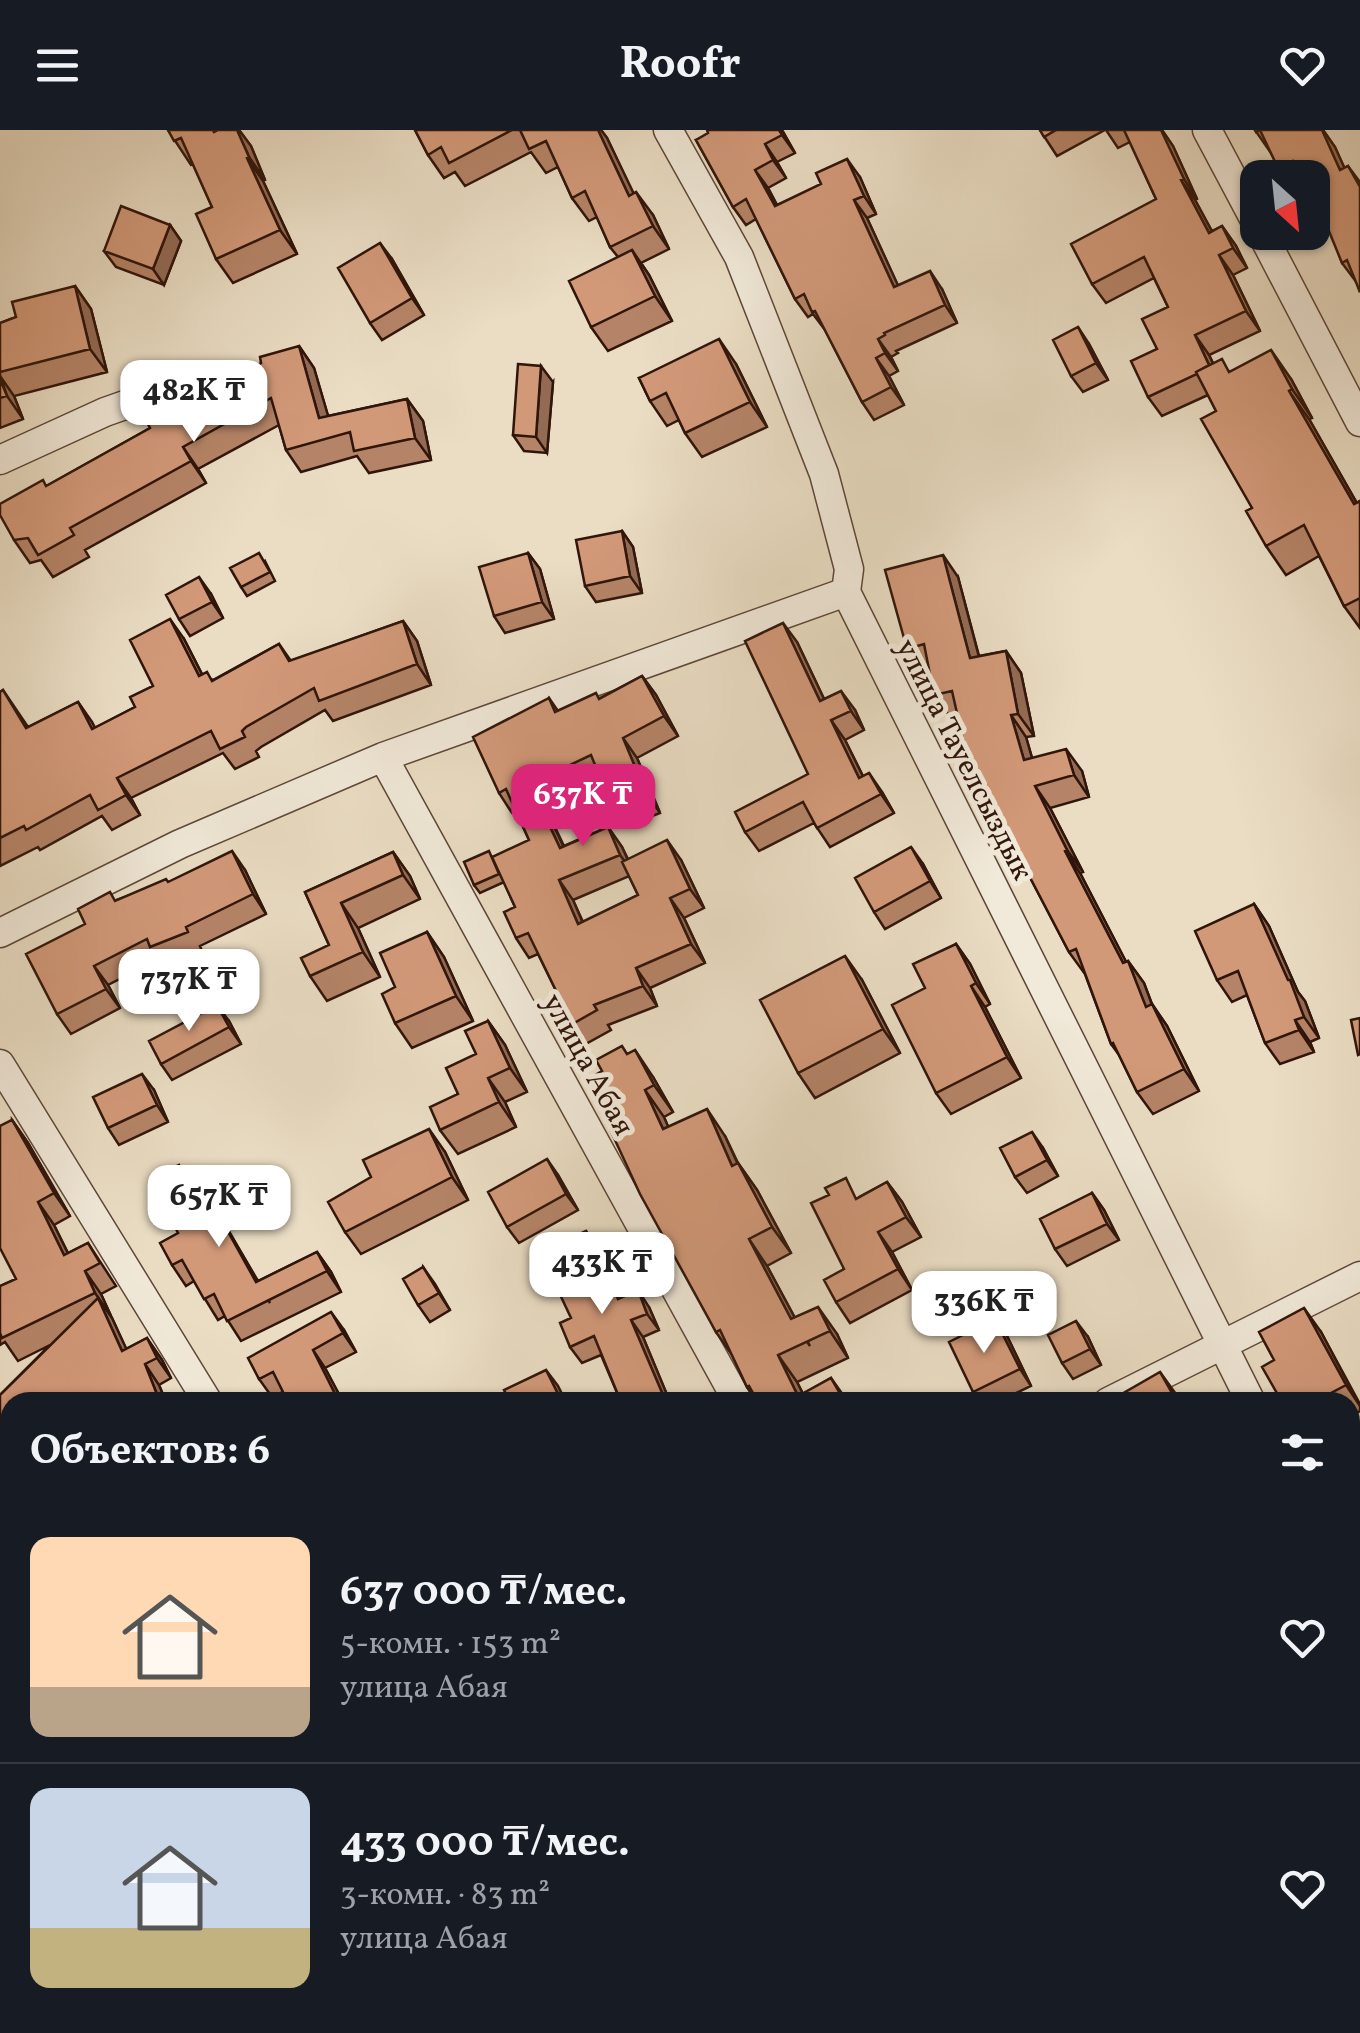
<!DOCTYPE html>
<html lang="ru">
<head>
<meta charset="utf-8">
<style>
  body { margin:0; font-family:Vollkorn,serif; background:#242831; color:#f1f3f6; height:100vh; display:flex; flex-direction:column; font-size:38px; white-space:nowrap }
  * { box-sizing:border-box; margin:0 }
  p { font-size:32px; color:#9ea1a6 }
  .icon { flex:none; width:55px; height:55px; fill:none; stroke:currentColor; stroke-width:2; stroke-linecap:round; stroke-linejoin:round }
  .map { position:relative; flex:1; overflow:hidden }
  .panel { position:absolute; left:0px; top:1262px; width:1360px; height:642px; display:flex; flex-direction:column; background:#171b24; border-radius:30px 30px 0 0; box-shadow:0 2px 8px #0004 }
  .panel>* { flex:none }
  .needle { width:65px; rotate:153deg }
  .buttons { position:absolute; left:1240px; top:30px; display:grid; gap:20px }
  .buttons a { display:grid; place-items:center; width:90px; height:90px; border-radius:20px; background:#171b24; box-shadow:0 2px 8px #0004; font-size:50px }
  .price { position:absolute; translate:-50% -85px; padding:0 22px; border-radius:20px; background:#fff; color:#222; font-size:32px; line-height:65px; filter:drop-shadow(0 2px 5px #0008) }
  .price::after { content:''; position:absolute; left:50%; top:60px; width:30px; height:22px; margin-left:-15px; background:inherit; clip-path:polygon(0 0,100% 0,50% 100%) }
  .price.active { background:#db2777; color:#fff }
  ul { padding:0; list-style:none }
  li { display:flex; align-items:center; gap:30px; height:250px; padding:0 30px }
  li+li { border-top:2px solid #363941 }
  li span { display:grid; place-items:center; flex:none; width:280px; height:200px; border-radius:20px; color:#555 }
  li>.icon { margin-inline-start:auto }
  span .icon { width:120px; height:120px; fill:#fffc; stroke-width:1 }
  li b { font-size:42px }
  h2 { display:flex; justify-content:space-between; align-items:center; height:120px; padding:0 30px; font-size:42px }
  header { display:flex; justify-content:space-between; align-items:center; height:130px; padding:0 30px; background:#171b24; font-size:45px; font-weight:700 }
  .map>svg:first-child { display:block }
  .lines { fill:none; stroke-linecap:round; stroke-linejoin:round }
  .minor-casing { stroke:#5e4739; stroke-width:31 }
  .minor { stroke:#f1e9d9; stroke-width:28 }
  .wall { fill:#b58468; stroke:#30150b; stroke-width:2.5; fill-rule:evenodd }
  .shaded-wall { fill:#936b55; stroke:#30150b; stroke-width:2.5 }
  .building { fill:#d29979; stroke:#30150b; stroke-width:2.5 }
  .labels { text-anchor:middle; stroke-width:10; stroke-linejoin:round; paint-order:stroke }
  .street-label { font-size:30px; fill:#30150b; stroke:#f1e9d9 }
</style>
</head>
<body>
<header><svg class="icon" aria-label="menu" viewBox="0 0 24 24"><path d="M4 6h16M4 12h16M4 18h16"/></svg>Roofr<svg class="icon" aria-label="heart" viewBox="0 0 24 24"><path d="M12 20l-8-8c-3-5 5-10 8-4 3-6 11-1 8 4z"/></svg></header>
<div class="map">
<svg width="1360" height="1903" viewBox="0 0 1360 1903">
  <rect width="100%" height="100%" fill="#eaddc4"/>
  <filter id="stains"><feTurbulence type="fractalNoise" baseFrequency=".002" numOctaves="4"/><feColorMatrix values="0 0 0 0 .2 0 0 0 0 .09 0 0 0 0 .02 0 0 0 .5 -.17"/></filter>
  <radialGradient id="worn" r=".72"><stop offset=".6" stop-color="#630" stop-opacity="0"/><stop offset="1" stop-color="#630" stop-opacity=".3"/></radialGradient>
  <g class="lines">
    <g class="minor-casing">
      <path id="minor" d="M668,0L739,127L824,344L849,439L846,462L1251,1272
        M1207,0L1258,96
        M1261,102L1360,292
        M0,330L105,282L156,264
        M383,627L738,1272
        M0,803L180,714L383,627L846,462
        M0,934L208,1272
        M1108,1272L1360,1146
        M1350,1463L1360,1482
        M0,1823L10,1818
        M598,1895L603,1903
        M1134,1895L1138,1903"/>
    </g>
    <use href="#minor" class="minor"/>
  </g>
  <path class="wall" d="M168,0H239L251,16L265,50L263,51L297,124L233,153L216,129L212,77L193,34L191,35Z
    M415,0H601L607,8L633,64L653,85L669,119L641,133L649,145L672,191L608,221L591,197L618,127L610,117L597,87L589,91L572,68L558,37L546,43L531,22L465,56L455,42L444,48L428,25Z
    M782,0L795,23L777,32L786,48L768,58L777,75L860,47L876,84L867,88L898,156L942,159L957,193L896,221L898,223L891,227L898,241L889,246L904,275L874,290L862,272L825,200L813,184L808,187L795,169L756,89L746,95L733,77L696,10Z
    M1040,0H1105L1057,26Z
    M1106,0H1162L1173,16L1197,69L1195,70L1212,101L1222,96L1236,116L1247,138L1233,145L1260,201L1209,225L1213,233L1231,242L1291,249L1312,288L1309,289L1357,373L1360,371V498L1344,476L1319,426L1286,445L1266,416L1216,281L1208,265L1162,286L1148,267L1157,219L1168,177L1154,148L1106,173L1092,154L1156,69L1130,12L1118,18Z
    M1255,0H1323L1335,17L1344,38L1348,36L1360,52V162L1357,153L1342,133L1312,48H1284L1271,23Z
    M170,95L181,111L164,155L116,137L104,121Z
    M392,129L424,185L382,210L370,193Z
    M75,156L91,179L107,242L14,266L23,289L0,298V193L16,187Z
    M1089,214L1108,250L1083,262L1071,246Z
    M299,216L314,238L328,286L407,269L423,291L431,330L369,343L357,326L301,342L286,320L279,295L198,339L206,353L85,420L89,427L53,447L41,430L30,433L14,410L47,356L150,298L184,276Z
    M736,234L767,297L702,327L685,303L679,290L667,296L650,271L639,248Z
    M553,252L547,323L524,321L513,305Z
    M622,401L633,417L642,463L596,472L585,456Z
    M528,423L540,439L554,489L505,503L494,486Z
    M265,431L275,451L247,466L241,457Z
    M958,447L979,526L1006,521L1021,543L1034,606L1026,607L1032,628L1082,641L1089,667L1050,678L1083,742L1080,743L1126,832L1128,831L1144,853L1152,874L1167,896L1199,961L1153,984L1137,962L1119,925L1111,914L1085,844L1069,822L1001,692L993,694L977,672L957,585L950,587L934,565L929,539L922,541L907,519Z
    M211,464L223,488L190,506L179,489Z
    M403,491L417,511L431,555L333,591L325,580L261,617L256,621L259,627L235,639L223,623L131,668L140,685L112,700L102,686L40,720L38,717L0,736V562L3,560L28,597L78,572L95,598L135,577L153,556L184,509L202,544L213,550L279,514L291,531Z
    M797,512L824,569L855,580L864,600L845,610L863,646L882,662L894,683L830,717L814,693L759,721L745,702L808,644Z
    M642,546L656,565L678,606L637,628L660,683L626,696L612,677L600,647L544,674L564,716L608,697L622,717L628,729L681,730L704,778L684,788L705,833L650,858L657,876L608,895L611,900L582,916L569,896L562,873L538,824L529,828L516,808L515,777L504,752L480,763L474,755L529,710L516,681L512,683L499,663L549,568L558,581L600,568ZM629,746L638,765L583,792L573,770Z
    M393,722L410,746L420,769L358,798L380,847L327,871L310,846L329,815L305,762Z
    M923,734L941,768L885,799L874,782Z
    M245,740L266,784L200,816L202,821L164,837L159,829L108,855L120,878L71,904L57,884L85,794L116,770L168,752Z
    M1254,774L1269,796L1298,862L1305,871L1319,908L1310,912L1314,922L1280,934L1265,913L1247,865L1232,872L1217,850Z
    M427,802L444,827L473,891L412,918L395,893V857Z
    M956,814L970,834L990,874L985,877L1021,948L951,984L936,963L925,858Z
    M862,850L900,923L815,968L798,943Z
    M229,891L241,914L172,950L161,934Z
    M488,891L505,915L527,962L505,972L516,997L458,1024L440,1000L476,924Z
    M628,924L653,947L673,982L664,987L668,997L725,1006L738,1033L757,1060L791,1123L767,1136L795,1188L837,1204L848,1228L797,1252L803,1264L831,1248L848,1272H758L747,1257L732,1225L716,1202L617,991L602,941Z
    M154,960L168,992L119,1015L108,998Z
    M12,990L28,1013L70,1086L54,1095L68,1123L88,1113L116,1156L101,1164L126,1219L147,1208L162,1230L171,1248L159,1255L166,1272H10V1310L0,1314V1265L50,1215L18,1231L5,1212L0,1215V1156L16,1149Z
    M1043,1018L1058,1046L1027,1063L1015,1047Z
    M445,1022L468,1070L361,1124L345,1102Z
    M196,1045L211,1065L224,1093L258,1151L317,1122L331,1142L341,1162L241,1211L225,1186L218,1190L194,1151L186,1156L172,1135L188,1048Z
    M558,1045L578,1080L519,1113L507,1097Z
    M887,1052L902,1072L921,1107L892,1122L912,1160L850,1193L836,1172L859,1067Z
    M1092,1063L1104,1080L1119,1110L1067,1136L1055,1119Z
    M597,1117L621,1167L649,1177L659,1200L643,1207L670,1272H621L601,1225L582,1233L570,1217L571,1188Z
    M423,1137L450,1180L430,1192L418,1175Z
    M1015,1153L1032,1183L1007,1195L1001,1187Z
    M344,1200L356,1222L325,1238L343,1272H288L283,1262L272,1267L259,1249Z
    M1321,1202L1360,1274V1281L1350,1287V1272H1282Z
    M1007,1206L1031,1256L997,1272H980L973,1262Z
    M1088,1207L1101,1235L1073,1249L1062,1233Z
    M1350,1564L1360,1579V1714L1350,1720Z
    M0,1640L10,1659V1794L0,1799Z
    M1350,1793L1357,1804L1350,1808Z
    M63,1895H143L130,1903H68Z
    M281,1895L286,1903H233Z
    M484,1895H532L537,1903H497L496,1900L489,1903Z
    M636,1895H743L748,1903H641Z
    M1027,1895H1103L1094,1901L1095,1903H1039L1036,1898L1032,1901Z
    M1196,1895H1272L1262,1903H1201Z"/>
  <path class="shaded-wall" d="M237,0H239L251,16L265,50L249,27Z
    M598,0H601L607,8L646,89L629,66Z
    M779,0H782L795,23L782,5Z
    M1159,0H1162L1173,16L1197,69L1184,49Z
    M1317,0H1323L1335,17L1355,61L1340,40Z
    M765,14L777,32L786,48L773,30Z
    M247,28L263,51L297,124L280,100Z
    M847,29L860,47L876,84L864,66Z
    M755,40L768,58L787,94L775,76Z
    M1181,50L1195,70L1223,122L1209,103Z
    M636,62L653,85L669,119L653,96Z
    M854,70L867,88L907,175L894,157Z
    M170,95L181,111L164,155L153,139Z
    M1222,96L1236,116L1247,138L1233,118Z
    M380,113L392,129L424,185L412,168Z
    M632,120L649,145L672,191L655,166Z
    M1219,125L1233,145L1260,201L1246,181Z
    M930,141L942,159L957,193L945,175Z
    M75,156L91,179L107,242L90,219Z
    M1078,197L1089,214L1108,250L1096,233Z
    M1195,205L1209,225L1224,257L1210,237Z
    M719,209L736,234L767,297L750,272Z
    M878,209L891,227L898,241L885,223Z
    M299,216L314,238L334,306L319,288Z
    M1271,220L1291,249L1312,288L1292,259Z
    M876,228L889,246L904,275L891,257Z
    M541,236L553,252L547,323L536,307Z
    M0,246L14,266L23,289L7,266Z
    M1289,261L1309,289L1360,379L1354,374Z
    M407,269L423,291L431,330L415,308Z
    M183,317L198,339L206,353L191,331Z
    M622,401L633,417L642,463L630,446Z
    M528,423L540,439L554,489L542,472Z
    M943,425L958,447L985,550L970,528Z
    M199,447L211,464L223,488L212,472Z
    M170,489L184,509L213,566L199,546Z
    M403,491L417,511L431,555L417,534Z
    M783,493L797,512L834,590L820,571Z
    M1006,521L1021,543L1034,606L1018,584Z
    M642,546L656,565L678,606L664,586Z
    M841,561L855,580L864,600L851,581Z
    M78,572L92,592L106,619L92,599Z
    M1011,585L1026,607L1039,652L1024,630Z
    M831,590L845,610L873,667L859,648Z
    M623,608L637,628L660,683L646,663Z
    M1066,619L1082,641L1089,667L1074,645Z
    M869,643L882,662L894,683L881,664Z
    M117,648L131,668L140,685L126,665Z
    M530,654L544,674L573,738L560,718Z
    M1035,656L1050,678L1083,742L1067,720Z
    M608,697L622,717L634,744L620,725Z
    M667,710L681,730L704,778L690,759Z
    M911,717L923,734L941,768L930,751Z
    M232,721L245,740L266,784L253,764Z
    M1065,721L1080,743L1135,849L1128,831L1144,853L1161,899L1146,877Z
    M393,722L410,746L420,769L403,745Z
    M559,750L573,770L592,814L578,794Z
    M670,768L684,788L705,833L691,814Z
    M341,773L358,798L380,847L363,822Z
    M1254,774L1269,796L1298,862L1305,871L1319,908L1304,887Z
    M427,802L444,827L473,891L456,866Z
    M956,814L970,834L990,874L976,853Z
    M845,826L862,850L900,923L883,899Z
    M94,836L108,855L120,878L106,859Z
    M636,838L650,858L657,876L643,856Z
    M971,856L985,877L1021,948L1007,927Z
    M1152,874L1167,896L1199,961L1184,939Z
    M217,875L229,891L241,914L229,897Z
    M1295,890L1310,912L1314,922L1299,900Z
    M488,891L505,915L527,962L510,938Z
    M635,920L653,947L673,982L654,955Z
    M142,944L154,960L168,992L157,975Z
    M488,948L505,972L516,997L499,972Z
    M645,960L664,987L681,1026L663,999Z
    M707,979L725,1006L751,1063L732,1036Z
    M12,990L28,1013L70,1086L54,1063Z
    M429,999L445,1022L468,1070L452,1047Z
    M1032,1002L1043,1018L1058,1046L1047,1030Z
    M547,1029L558,1045L578,1080L566,1064Z
    M738,1033L757,1060L791,1123L772,1097Z
    M196,1045L211,1065L224,1093L270,1173L256,1152L215,1083Z
    M887,1052L902,1072L921,1107L906,1087Z
    M1092,1063L1104,1080L1119,1110L1107,1094Z
    M38,1072L54,1095L80,1148L64,1125Z
    M586,1101L597,1117L629,1185L618,1169Z
    M878,1102L892,1122L912,1160L898,1139Z
    M749,1109L767,1136L810,1216L791,1189Z
    M317,1122L331,1142L341,1162L327,1141Z
    M423,1137L435,1154L450,1180L439,1163Z
    M85,1141L101,1164L111,1186L95,1163Z
    M638,1160L649,1177L659,1200L647,1184Z
    M98,1168L112,1188L137,1242L122,1221Z
    M818,1177L837,1204L848,1228L830,1201Z
    M1304,1178L1321,1202L1360,1276L1346,1255Z
    M331,1182L344,1200L356,1222L343,1203Z
    M995,1189L1007,1206L1031,1256L1020,1239Z
    M631,1190L643,1207L670,1272H666Z
    M1076,1191L1088,1207L1101,1235L1090,1219Z
    M148,1210L162,1230L171,1248L157,1228Z
    M313,1220L325,1238L343,1272H339Z
    M778,1225L797,1252L807,1272L798,1266Z
    M145,1234L159,1255L166,1272H160Z
    M546,1240L558,1256L566,1272H562Z
    M1160,1242L1178,1267L1181,1272H1177Z
    M0,1640L10,1659V1665L0,1646Z"/>
  <path class="building" d="M168,0H213L214,2L218,0H237L249,27L247,28L280,100L216,129L196,84L212,77L181,8L174,11Z
    M415,0H512L449,33L441,17L428,25Z
    M520,0H598L629,66L636,62L653,96L610,117L585,61L572,68L546,11L529,19Z
    M707,0H779L782,5L765,14L773,30L755,40L775,76L821,54L816,43L847,29L864,66L854,70L894,157L930,141L945,175L884,203L885,205L878,209L885,223L876,228L891,257L862,272L815,181L812,182L804,164L795,169L746,69L733,77L696,10L708,3Z
    M1040,0H1056L1044,7Z
    M1124,0H1161L1184,49L1181,50L1209,103L1222,96L1233,118L1219,125L1246,181L1195,205L1209,235L1196,242L1197,244L1148,267L1131,231L1157,219L1142,189L1168,177L1144,127L1092,154L1071,114L1156,69Z
    M1255,0H1322L1340,40L1348,36L1360,57V162L1347,130L1342,133L1322,84L1312,67V48H1302L1293,31L1278,38L1260,0L1256,2Z
    M121,76L170,95L153,139L104,121Z
    M380,113L412,168L370,193L338,138Z
    M632,120L655,166L591,197L569,151Z
    M75,156L90,219L0,242V193L16,187L12,172Z
    M1078,197L1096,233L1071,246L1053,210Z
    M719,209L750,272L685,303L666,263L650,271L639,248Z
    M299,216L319,288L407,269L415,308L354,321L350,302L286,320L271,268L183,317L191,331L70,398L74,405L38,425L28,408L14,410L0,385V374L43,350L46,356L150,298L142,283L155,276L148,263L168,252L182,277L261,233L260,227Z
    M1271,220L1292,259L1289,261L1354,374L1360,371V468L1344,476L1304,395L1266,416L1246,381L1252,378L1201,289L1216,281L1196,242L1222,229L1229,242Z
    M518,234L541,236L536,307L513,305Z
    M0,249L7,266L0,268Z
    M622,401L630,446L585,456L576,410Z
    M259,423L270,442L241,457L230,438Z
    M528,423L542,472L494,486L479,437Z
    M943,425L970,528L1006,521L1018,584L1011,585L1024,630L1066,619L1074,645L1035,656L1067,720L1065,721L1123,833L1128,831L1146,877L1152,874L1184,939L1137,962L1113,913L1111,914L1076,819L1069,822L989,669L977,672L952,561L934,565L924,514L907,519L885,440Z
    M199,447L212,472L179,489L166,465Z
    M170,489L199,546L207,542L212,551L279,514L289,531L403,491L417,534L319,571L314,558L246,597L242,601L245,607L220,619L211,601L117,648L126,665L98,680L90,665L26,700L24,696L0,708V562L3,560L26,598L78,572L92,599L135,577L130,567L153,556L130,510Z
    M783,493L820,571L841,561L851,581L831,590L859,648L869,643L881,664L817,698L803,672L745,702L735,682L808,644L745,511Z
    M642,546L664,586L623,608L646,663L612,677L591,625L530,654L560,718L608,697L620,725L559,750L578,794L638,765L622,732L667,710L690,759L670,768L691,814L636,838L643,856L594,875L597,880L569,896L557,876L562,873L528,803L516,808L504,782L515,777L492,727L529,710L506,659L499,663L473,607L549,568L555,582L596,563L599,569Z
    M911,717L930,751L874,782L855,748Z
    M232,721L253,764L186,797L188,802L150,817L147,809L94,836L106,859L57,884L26,824L85,794L78,779L110,762L115,771L166,749L168,752Z
    M489,721L499,744L474,755L464,732Z
    M393,722L403,745L341,773L363,822L310,846L301,828L329,815L305,762Z
    M1254,774L1288,850H1290L1304,887L1295,890L1299,900L1265,913L1238,841L1217,850L1195,801Z
    M427,802L456,866L395,893L382,864L395,857L380,823Z
    M956,814L976,853L971,856L1007,927L936,963L892,875L925,858L913,834Z
    M845,826L883,899L798,943L760,870Z
    M217,875L229,897L161,934L149,911Z
    M1360,888V924L1358,925L1351,890Z
    M488,891L510,938L488,948L499,972L440,1000L430,977L458,964L446,938L476,924L465,901Z
    M622,916L627,924L635,920L654,955L645,960L663,999L707,979L732,1036L738,1033L772,1097L749,1109L791,1189L818,1177L830,1201L778,1225L798,1266L831,1248L845,1272H758L749,1256L747,1257L720,1200L716,1202L640,1064L608,995L617,991L592,947L602,941L596,930Z
    M142,944L157,975L108,998L93,967Z
    M12,990L54,1063L38,1072L64,1125L88,1113L100,1133L85,1141L95,1163L2,1208L0,1203V1156L16,1149L0,1118V996Z
    M429,999L452,1047L345,1102L328,1072L371,1047L363,1030Z
    M1032,1002L1047,1030L1015,1047L1000,1018Z
    M547,1029L566,1064L507,1097L488,1062Z
    M179,1035L186,1049L196,1045L215,1083L217,1082L256,1152L317,1122L327,1141L227,1191L214,1164L204,1169L182,1130L172,1135L160,1113L178,1103L151,1049Z
    M846,1048L856,1069L887,1052L906,1087L878,1102L898,1139L836,1172L824,1150L844,1139L811,1073L829,1065L825,1058Z
    M1092,1063L1107,1094L1055,1119L1040,1089Z
    M586,1101L618,1169L638,1160L647,1184L631,1190L666,1272H621L594,1206L570,1217L560,1193L571,1188L540,1122Z
    M423,1137L439,1163L418,1175L403,1149Z
    M1015,1153L1026,1175L1001,1187L991,1165Z
    M98,1168L122,1221L147,1208L157,1228L145,1234L160,1272H39L37,1269L30,1272H10V1282L0,1287V1265Z
    M1304,1178L1346,1255L1314,1272H1282L1262,1237L1274,1230L1259,1202Z
    M331,1182L343,1203L313,1220L339,1272H288L273,1242L259,1249L248,1228Z
    M995,1189L1020,1239L973,1262L949,1212Z
    M1076,1191L1090,1219L1062,1233L1048,1205Z
    M546,1240L562,1272H510L504,1260Z
    M1160,1242L1177,1272H1124L1120,1265Z
    M914,1265L918,1272H901Z
    M1117,1265L1121,1272H1101Z
    M1360,1364V1379L1354,1366Z
    M10,1484V1600L4,1603L0,1594V1490Z
    M1350,1565L1360,1581V1678L1350,1684Z
    M0,1646L10,1665V1705L1,1710L10,1727V1761L0,1766Z
    M63,1895H107L94,1903H68Z
    M228,1895H280L281,1897L271,1903H233Z
    M492,1895H530L535,1903H497Z
    M647,1895H740L744,1903H652Z
    M936,1895H979L981,1900L975,1903H939Z
    M1034,1895H1089L1094,1903H1039Z
    M1196,1895H1256L1261,1903H1201Z"/>
  <g class="labels">
    <g class="street-label">
      <text transform="translate(965 629) rotate(63)" y="10">улица Тауелсыздык</text>
      <text transform="translate(589 934) rotate(61)" y="10">улица Абая</text>
    </g>
  </g>
  <rect width="100%" height="100%" filter="url(#stains)"/>
  <rect width="100%" height="100%" fill="url(#worn)"/>
</svg>
<div class="buttons">
<a><svg class="needle" viewBox="-14 -14 28 28"><path d="M0-13l5 13h-10z" fill="#e53935"/><path d="M0 13l5-13h-10z" fill="#9ea1a6"/></svg></a>
</div>
<b class="price" style="left:194px;top:315px">482K ₸</b>
<b class="price active" style="left:583px;top:719px">637K ₸</b>
<b class="price" style="left:189px;top:904px">737K ₸</b>
<b class="price" style="left:219px;top:1120px">657K ₸</b>
<b class="price" style="left:602px;top:1187px">433K ₸</b>
<b class="price" style="left:984px;top:1226px">336K ₸</b>
<section class="panel">
<h2>Объектов: 6<svg class="icon" aria-label="filters" viewBox="0 0 24 24"><path d="M4 7h16M4 17h16"/><circle cx="9" cy="7" r="2"/><circle cx="15" cy="17" r="2"/></svg></h2>
<ul>
<li><span style="background:linear-gradient(#ffd9b3 75%,#b9a48a 0)"><svg class="icon" aria-label="home" viewBox="0 0 24 24"><path d="M3 11l9-7 9 7M6 9v11h12V9"/></svg></span><div><b>637 000 ₸/мес.</b><p>5-комн. · 153 m²</p><p>улица Абая</p></div><svg class="icon" aria-label="heart" viewBox="0 0 24 24"><path d="M12 20l-8-8c-3-5 5-10 8-4 3-6 11-1 8 4z"/></svg></li>
<li><span style="background:linear-gradient(#c9d6e8 70%,#c2b280 0)"><svg class="icon" aria-label="home" viewBox="0 0 24 24"><path d="M3 11l9-7 9 7M6 9v11h12V9"/></svg></span><div><b>433 000 ₸/мес.</b><p>3-комн. · 83 m²</p><p>улица Абая</p></div><svg class="icon" aria-label="heart" viewBox="0 0 24 24"><path d="M12 20l-8-8c-3-5 5-10 8-4 3-6 11-1 8 4z"/></svg></li>
</ul>
</section>
</div>
</body>
</html>
